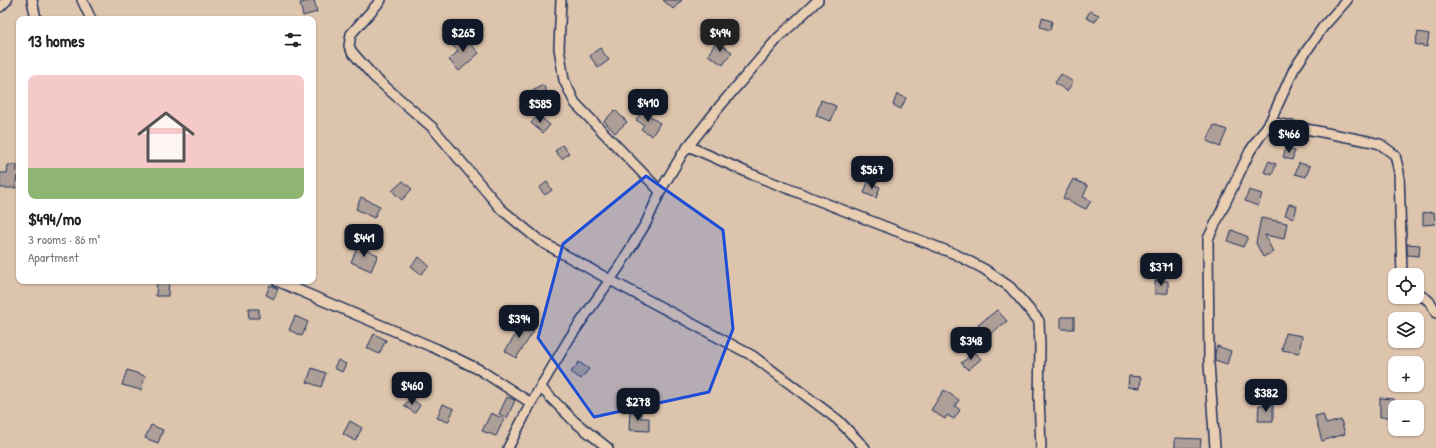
<!DOCTYPE html>
<html lang="en">
<head>
<meta charset="utf-8">
<style>
  body { margin:0; font-family:"Patrick Hand",sans-serif; background:#f2f2f2; color:#222; height:100vh; display:flex; flex-direction:column; font-size:15px; white-space:nowrap }
  * { box-sizing:border-box; margin:0 }
  p { font-size:13px; color:#767676 }
  .icon { flex:none; width:22px; height:22px; fill:none; stroke:currentColor; stroke-width:2; stroke-linecap:round; stroke-linejoin:round }
  .map { position:relative; flex:1; overflow:hidden }
  .panel { position:absolute; left:16px; top:16px; width:300px; height:268px; display:flex; flex-direction:column; background:#fff; border-radius:8px; box-shadow:0 1px 3px #0004 }
  .panel>* { flex:none }
  .tools { position:absolute; left:1388px; top:268px; display:grid; gap:8px }
  .tools a { display:grid; place-items:center; width:36px; height:36px; border-radius:8px; background:#fff; box-shadow:0 1px 3px #0004; font-size:20px }
  .price { position:absolute; translate:-50% -34px; padding:0 9px; border-radius:8px; background:#111827; color:#fff; font-size:13px; line-height:26px; filter:drop-shadow(0 1px 2px #0008) }
  .price::after { content:''; position:absolute; left:50%; top:24px; width:12px; height:9px; margin-left:-6px; background:inherit; clip-path:polygon(0 0,100% 0,50% 100%) }
  .price.active { background:#222; color:#fff }
  ul { padding:0; list-style:none }
  li { display:grid; align-content:center; gap:8px; height:212px; padding:0 12px }
  li span { display:grid; place-items:center; height:124px; border-radius:8px; color:#555 }
  li>.icon { margin-inline-start:auto }
  span .icon { width:72px; height:72px; fill:#fffc; stroke-width:1 }
  li b { font-size:17px }
  h2 { display:flex; justify-content:space-between; align-items:center; height:48px; padding:0 12px; font-size:17px }
  .map>svg:first-child { display:block }
  .building { fill:#ad9f98; stroke:#1b2f5e }
  .lines { fill:none; stroke-linecap:round; stroke-linejoin:round }
  .minor-casing { stroke:#1b2f5e; stroke-width:12 }
  .minor { stroke:#e9ceb1; stroke-width:9 }
  .marked { fill:#1d4ed8; fill-opacity:0.2; stroke:#1d4ed8; stroke-width:3; stroke-linejoin:round }
</style>
</head>
<body>
<div class="map">
<svg width="1436" height="448" viewBox="0 0 1436 448">
  <rect width="100%" height="100%" fill="#ddc4ac"/>
  <filter id="ink" filterUnits="userSpaceOnUse"><feTurbulence type="fractalNoise" baseFrequency=".025" numOctaves="2"/><feDisplacementMap in="SourceGraphic" scale="8" xChannelSelector="R" yChannelSelector="G"/><feConvolveMatrix kernelMatrix="1 2 1 2 8 2 1 2 1" color-interpolation-filters="sRGB"/></filter>
  <g filter="url(#ink)">
    <path class="building" d="M314,0L317,12L303,16L300,3Z
      M663,0H682L673,9Z
      M1090,11L1099,15L1095,22L1086,18Z
      M1042,18L1052,21L1050,30L1040,27Z
      M1418,32L1429,34L1427,47L1415,44Z
      M462,35L479,53L459,71L449,60L458,51L452,45Z
      M716,42L732,52L723,65L708,55Z
      M600,48L609,60L598,68L590,56Z
      M1061,74L1073,82L1067,91L1055,83Z
      M543,85L553,102L541,110L531,92Z
      M897,94L906,98L901,109L893,105Z
      M821,100L836,106L831,121L816,116Z
      M615,110L627,122L615,133L604,121Z
      M642,111L660,123L652,136L641,129L644,125L636,120Z
      M538,115L550,125L543,133L531,123Z
      M1214,125L1227,130L1220,147L1207,141Z
      M562,145L569,153L562,159L555,151Z
      M1286,148L1295,151L1292,160L1283,157Z
      M1269,161L1276,164L1272,175L1264,172Z
      M1299,163L1310,166L1306,177L1295,174Z
      M8,165H17L16,188H0V173H7Z
      M1073,179L1088,186L1083,197L1091,201L1086,209L1063,198Z
      M403,181L412,189L402,200L392,191Z
      M547,182L552,190L545,195L539,188Z
      M868,182L880,187L876,198L864,193Z
      M1249,190L1262,194L1258,206L1245,201Z
      M361,197L380,206L374,218L356,209Z
      M1289,204L1297,206L1294,218L1285,215Z
      M1434,212L1435,224L1423,225V213Z
      M1261,218L1287,223L1284,239L1265,235L1273,252L1263,257L1256,243Z
      M1232,230L1248,237L1243,247L1228,241Z
      M1407,244L1420,245L1419,256L1407,255Z
      M358,246L378,255L371,271L351,262Z
      M419,257L429,266L421,274L411,266Z
      M157,281H169L168,296H156Z
      M1155,281H1168V293L1155,294Z
      M270,285L278,289L274,299L266,295Z
      M248,309H259V318H249Z
      M997,310L1007,321L988,336L978,325Z
      M295,316L308,322L302,336L289,330Z
      M1061,317H1074V329H1061Z
      M519,321L534,331L516,358L505,351L516,334L512,332Z
      M1285,333L1302,336L1299,353L1282,350Z
      M374,334L386,340L379,354L367,348Z
      M1217,346L1231,351L1227,364L1215,360V353Z
      M975,352L981,359L968,370L961,363Z
      M338,360L346,364L342,372L334,368Z
      M579,362L589,369L581,379L571,372Z
      M312,368L326,373L321,387L307,382Z
      M127,370L145,376L141,390L122,385Z
      M1129,376L1141,377L1140,388L1128,387Z
      M944,390L959,400L955,406L960,410L954,419L947,415L945,419L931,410Z
      M507,397L515,400L507,418L499,414Z
      M410,398L420,405L415,413L404,406Z
      M1380,398L1394,399L1393,417H1380Z
      M443,404L454,409L448,422L437,418Z
      M1259,405H1273V421H1258Z
      M630,411H641V418H649V431L629,430Z
      M491,413L504,419L496,436L482,431Z
      M1323,414L1326,424L1341,420L1345,434L1322,441L1315,416Z
      M350,421L362,428L355,441L343,434Z
      M151,425L163,430L158,443L145,438Z
      M1175,438L1201,439L1200,448H1175Z"/>
    <g class="lines">
      <g class="minor-casing">
        <path id="minor" d="M32,0L36,19
          M82,0L91,19
          M381,0L351,34L349,46L352,52L374,77L433,128L501,209L540,241L610,280L753,356L838,420L865,448
          M561,0L559,48L564,80L575,103L660,191
          M0,7L7,0
          M1270,122L1368,141L1380,144L1395,155L1399,172L1402,275
          M688,146L751,174L955,254L984,269L1010,287L1039,321L1040,348L1039,397L1041,448
          M277,281L437,349L480,370L531,403
          M1417,295C1428,297 1432,304 1436,313
          M541,388L575,422L608,448
          M508,448L531,403L569,339L619,267L646,223L662,188L683,153L720,106L778,38L818,0
          M1215,448L1209,363L1208,239L1250,151L1270,122L1294,69L1323,27L1347,0"/>
      </g>
      <use href="#minor" class="minor"/>
    </g>
  </g>
  <path class="marked" d="M646,176L723,230L733,329L709,392L594,417L538,338L563,244Z"/>
</svg>
<div class="tools">
<a><svg class="icon" aria-label="locate" viewBox="0 0 24 24"><circle cx="12" cy="12" r="6"/><path d="M12 2v4M12 18v4M2 12h4M18 12h4"/></svg></a>
<a><svg class="icon" aria-label="layers" viewBox="0 0 24 24"><path d="M12 4l9 5-9 5-9-5zM3 14l9 5 9-5"/></svg></a>
<a>+</a>
<a>−</a>
</div>
<b class="price" style="left:463px;top:53px">$265</b>
<b class="price active" style="left:720px;top:53px">$494</b>
<b class="price" style="left:648px;top:123px">$410</b>
<b class="price" style="left:540px;top:124px">$585</b>
<b class="price" style="left:1289px;top:154px">$466</b>
<b class="price" style="left:872px;top:190px">$567</b>
<b class="price" style="left:364px;top:258px">$441</b>
<b class="price" style="left:1161px;top:287px">$371</b>
<b class="price" style="left:519px;top:339px">$394</b>
<b class="price" style="left:971px;top:361px">$348</b>
<b class="price" style="left:412px;top:406px">$460</b>
<b class="price" style="left:1266px;top:413px">$382</b>
<b class="price" style="left:638px;top:422px">$278</b>
<section class="panel">
<h2>13 homes<svg class="icon" aria-label="filters" viewBox="0 0 24 24"><path d="M4 7h16M4 17h16"/><circle cx="9" cy="7" r="2"/><circle cx="15" cy="17" r="2"/></svg></h2>
<ul>
<li><span style="background:linear-gradient(#f6c9c9 75%,#8fb573 0)"><svg class="icon" aria-label="home" viewBox="0 0 24 24"><path d="M3 11l9-7 9 7M6 9v11h12V9"/></svg></span><div><b>$494/mo</b><p>3 rooms · 86 m²</p><p>Apartment</p></div></li>
</ul>
</section>
</div>
</body>
</html>
